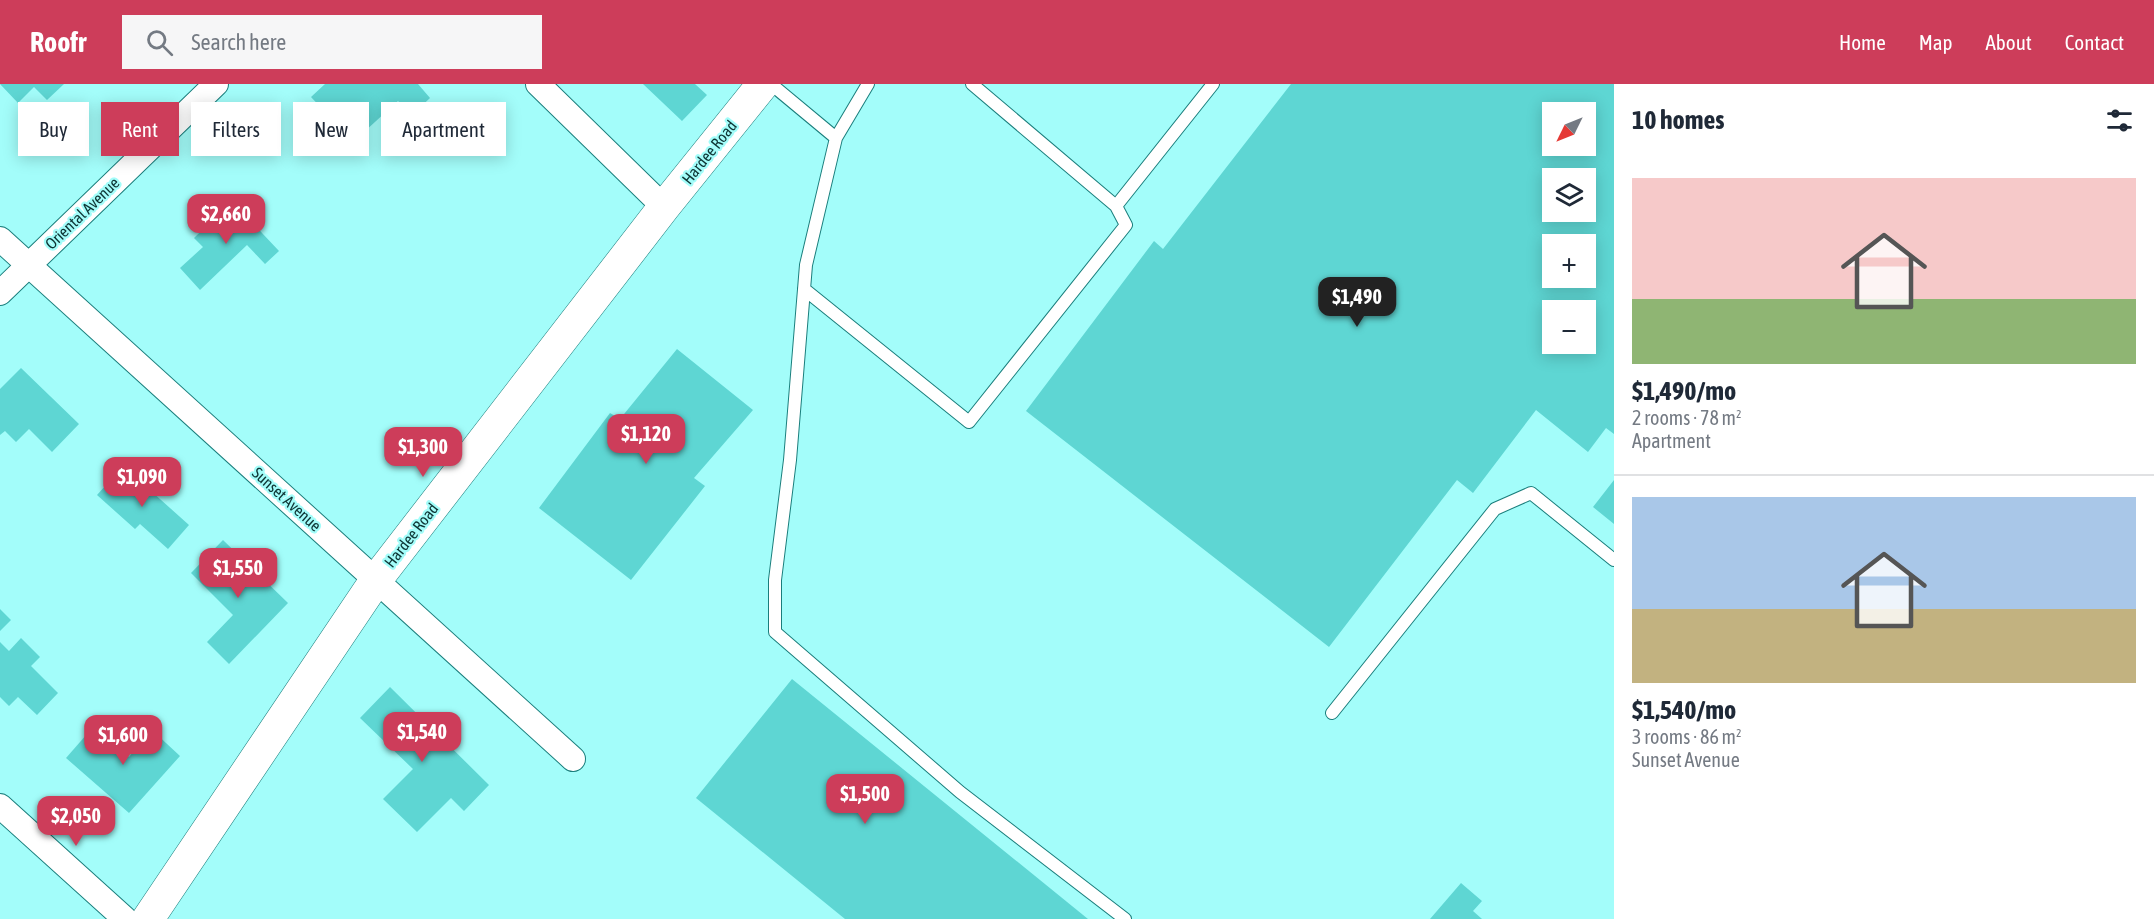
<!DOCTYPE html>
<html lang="en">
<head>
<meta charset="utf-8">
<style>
  body { margin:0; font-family:"Asap Condensed",sans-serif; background:#f6f6f7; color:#1f2937; height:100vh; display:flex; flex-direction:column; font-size:22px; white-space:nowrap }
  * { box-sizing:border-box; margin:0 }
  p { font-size:20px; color:#747a83 }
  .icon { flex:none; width:33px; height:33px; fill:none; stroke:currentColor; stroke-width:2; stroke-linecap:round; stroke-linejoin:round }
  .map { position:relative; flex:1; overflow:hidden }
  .side { display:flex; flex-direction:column; background:#fff; width:540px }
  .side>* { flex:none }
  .banner { position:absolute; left:18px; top:18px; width:570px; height:54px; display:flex; gap:12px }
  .needle { width:39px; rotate:227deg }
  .fabs { position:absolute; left:1542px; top:18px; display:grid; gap:12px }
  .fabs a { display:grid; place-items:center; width:54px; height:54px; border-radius:0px; background:#fff; box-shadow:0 3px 15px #0003; font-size:30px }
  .price { position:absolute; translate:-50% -51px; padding:0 14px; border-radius:12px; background:#cd3d5a; color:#fff; font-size:20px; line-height:39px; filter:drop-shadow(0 2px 3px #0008) }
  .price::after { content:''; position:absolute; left:50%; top:36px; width:18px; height:14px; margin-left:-9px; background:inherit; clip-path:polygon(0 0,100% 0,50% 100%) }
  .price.on { background:#222; color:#fff }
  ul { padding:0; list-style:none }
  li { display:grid; align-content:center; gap:12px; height:318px; padding:0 18px }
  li+li { border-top:2px solid #e0e1e3 }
  li span { display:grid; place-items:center; height:186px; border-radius:0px; color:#555 }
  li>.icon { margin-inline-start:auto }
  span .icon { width:108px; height:108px; fill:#fffc; stroke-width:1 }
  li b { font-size:26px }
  h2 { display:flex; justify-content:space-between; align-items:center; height:72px; padding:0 18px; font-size:26px }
  .pill { padding:0 21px; border-radius:0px; background:#fff; box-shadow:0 3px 15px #0003; font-size:21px; line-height:54px }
  .pill.on { background:#cd3d5a; color:#fff }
  header { display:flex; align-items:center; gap:36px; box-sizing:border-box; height:84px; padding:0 30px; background:#cd3d5a; color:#fff }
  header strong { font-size:28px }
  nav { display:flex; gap:33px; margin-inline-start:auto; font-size:21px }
  .search { width:420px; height:54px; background:#f6f6f7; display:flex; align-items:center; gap:15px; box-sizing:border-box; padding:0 21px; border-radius:0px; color:#747a83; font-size:22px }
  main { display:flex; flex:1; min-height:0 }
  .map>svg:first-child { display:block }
  .building { fill:#5ed6d3; fill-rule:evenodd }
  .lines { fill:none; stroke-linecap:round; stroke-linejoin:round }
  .service-casing { stroke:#1a7e7c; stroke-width:14 }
  .minor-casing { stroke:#1a7e7c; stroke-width:26 }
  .tertiary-casing { stroke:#1a7e7c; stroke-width:33 }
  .service { stroke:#fff; stroke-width:12 }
  .minor { stroke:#fff; stroke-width:24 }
  .tertiary { stroke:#fff; stroke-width:32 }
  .labels { text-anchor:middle; stroke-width:4.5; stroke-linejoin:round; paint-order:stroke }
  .street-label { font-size:16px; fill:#0e3534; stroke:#a3fdfa }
</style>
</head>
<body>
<header>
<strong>Roofr</strong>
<div class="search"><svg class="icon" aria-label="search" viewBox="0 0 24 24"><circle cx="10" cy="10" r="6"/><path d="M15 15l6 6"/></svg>Search here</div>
<nav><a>Home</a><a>Map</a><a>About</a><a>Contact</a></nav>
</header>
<main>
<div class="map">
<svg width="1614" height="835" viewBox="0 0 1614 835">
  <rect width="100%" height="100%" fill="#a3fdfa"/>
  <path class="building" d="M0,0H64L47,16L34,3L18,19Z
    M325,0H418L430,14L412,31L398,17L353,58L311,13Z
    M643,0H695L707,11L682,37Z
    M1291,0H1614V350L1606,344L1588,368L1536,326L1473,409L1457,396L1329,563L1026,327L1154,157L1163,165ZM1552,28H1586V62H1552ZM1552,94H1586V128H1552ZM1552,160H1586V194H1552ZM1552,226H1586V260H1552Z
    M232,117L279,167L265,180L247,161L200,206L180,184L203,163L194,154Z
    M677,265L753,326L694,394L705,402L631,496L539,424L610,329L620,335Z
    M21,284L79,340L52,368L29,345L16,358L5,347L0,351V305Z
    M123,382L189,441L168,465L140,440L135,445L97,411Z
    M1614,396V440L1593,423Z
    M223,456L288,519L229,580L207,558L233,531L191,489Z
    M0,525L11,536L0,547Z
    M21,554L40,573L31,582L58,609L37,631L18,613L9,622L0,613V558L9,567Z
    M792,595L1088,835H845L696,714Z
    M390,603L489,701L464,727L451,714L417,748L383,715L413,685L360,634Z
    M94,642L129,673L152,646L180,672L129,729L66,674Z
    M1461,799L1482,817L1473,827L1482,835H1430Z"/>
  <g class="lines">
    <g class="service-casing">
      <path id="service" d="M771,0L836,54L806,181L790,376L775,496V548L960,708L1125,835
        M972,0L1116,122
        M836,54L868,0
        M804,205L969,338L1126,141L1116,122L1213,0
        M1332,629L1495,425L1531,409L1614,476"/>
    </g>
    <g class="minor-casing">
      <path id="minor" d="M538,0L664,123
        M0,155L573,675
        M0,209L216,0
        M0,722L125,835"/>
    </g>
    <g class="tertiary-casing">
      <path id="tertiary" d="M148,835L376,496L664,123L763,0"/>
    </g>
    <use href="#service" class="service"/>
    <use href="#minor" class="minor"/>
    <use href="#tertiary" class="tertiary"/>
  </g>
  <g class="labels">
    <g class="street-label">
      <text transform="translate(709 68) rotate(-51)" y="6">Hardee Road</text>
      <text transform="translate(82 129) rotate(-44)" y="6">Oriental Avenue</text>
      <text transform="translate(287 415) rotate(42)" y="6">Sunset Avenue</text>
      <text transform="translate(411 451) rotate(-52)" y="6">Hardee Road</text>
    </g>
  </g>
</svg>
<div class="fabs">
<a><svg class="needle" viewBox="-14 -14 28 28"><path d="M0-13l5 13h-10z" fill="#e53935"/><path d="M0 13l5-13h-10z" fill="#747a83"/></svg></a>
<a><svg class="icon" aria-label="layers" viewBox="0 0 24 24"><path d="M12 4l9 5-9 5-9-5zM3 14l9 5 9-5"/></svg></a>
<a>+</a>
<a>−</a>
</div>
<b class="price" style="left:226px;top:161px">$2,660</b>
<b class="price on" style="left:1357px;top:244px">$1,490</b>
<b class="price" style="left:646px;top:381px">$1,120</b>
<b class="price" style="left:423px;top:394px">$1,300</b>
<b class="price" style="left:142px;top:424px">$1,090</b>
<b class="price" style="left:238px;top:515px">$1,550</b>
<b class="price" style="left:422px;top:679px">$1,540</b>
<b class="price" style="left:123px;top:682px">$1,600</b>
<b class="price" style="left:865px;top:741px">$1,500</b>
<b class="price" style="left:76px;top:763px">$2,050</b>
<div class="banner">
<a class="pill">Buy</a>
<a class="pill on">Rent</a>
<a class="pill">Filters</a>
<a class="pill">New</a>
<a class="pill">Apartment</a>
</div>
</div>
<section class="side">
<h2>10 homes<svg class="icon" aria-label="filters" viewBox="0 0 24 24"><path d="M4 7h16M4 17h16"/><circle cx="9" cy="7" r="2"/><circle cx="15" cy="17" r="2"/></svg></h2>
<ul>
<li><span style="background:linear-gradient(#f6c9c9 65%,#8fb573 0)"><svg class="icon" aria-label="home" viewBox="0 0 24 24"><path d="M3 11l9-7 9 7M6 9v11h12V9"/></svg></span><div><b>$1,490/mo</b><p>2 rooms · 78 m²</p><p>Apartment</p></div></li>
<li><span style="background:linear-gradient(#a9c7e8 60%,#c2b280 0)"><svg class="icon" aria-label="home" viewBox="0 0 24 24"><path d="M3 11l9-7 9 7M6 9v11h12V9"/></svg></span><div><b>$1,540/mo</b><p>3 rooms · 86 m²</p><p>Sunset Avenue</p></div></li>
</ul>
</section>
</main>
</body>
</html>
